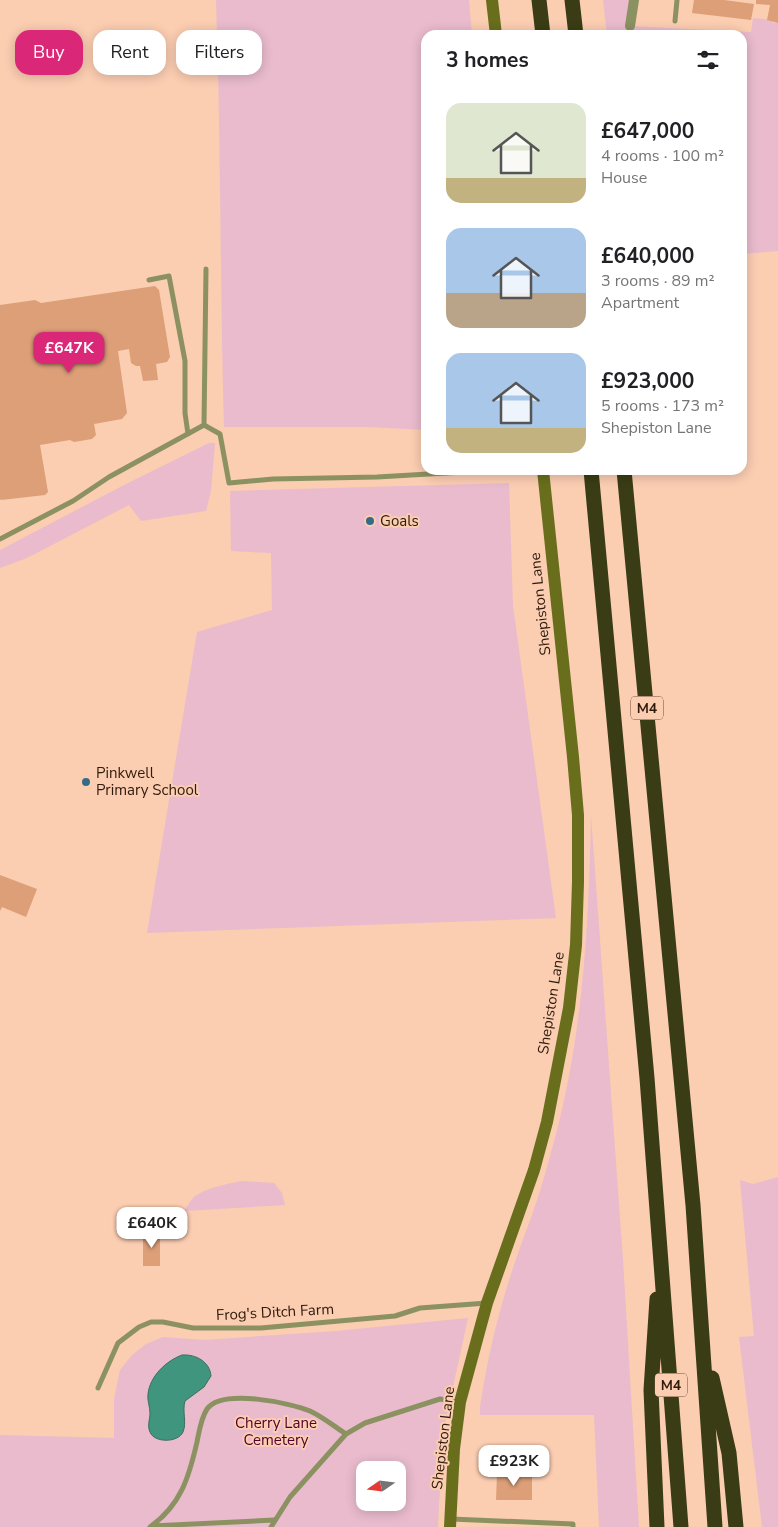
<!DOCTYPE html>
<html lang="en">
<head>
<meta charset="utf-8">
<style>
  body { margin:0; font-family:"Nunito Sans",sans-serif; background:#f2f2f2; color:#202124; height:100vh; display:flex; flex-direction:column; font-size:19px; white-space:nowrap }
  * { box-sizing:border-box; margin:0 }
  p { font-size:16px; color:#757577 }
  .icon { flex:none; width:28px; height:28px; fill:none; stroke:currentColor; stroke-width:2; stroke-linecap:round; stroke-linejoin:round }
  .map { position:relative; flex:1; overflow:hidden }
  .drawer { position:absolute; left:421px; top:30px; width:326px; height:445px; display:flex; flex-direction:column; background:#fff; border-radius:15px; box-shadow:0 2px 12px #0003 }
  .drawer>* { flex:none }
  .banner { position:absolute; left:15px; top:30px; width:331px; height:45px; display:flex; gap:10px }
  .needle { width:32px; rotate:256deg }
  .buttons { position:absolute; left:356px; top:1461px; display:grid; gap:10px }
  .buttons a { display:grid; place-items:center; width:50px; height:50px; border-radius:10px; background:#fff; box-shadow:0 2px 12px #0003; font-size:25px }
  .price { position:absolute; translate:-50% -42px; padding:0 11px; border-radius:10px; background:#fff; color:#222; font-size:16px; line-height:32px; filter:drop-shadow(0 1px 2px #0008) }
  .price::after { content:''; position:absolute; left:50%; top:30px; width:15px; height:11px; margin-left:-8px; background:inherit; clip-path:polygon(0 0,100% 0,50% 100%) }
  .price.selected { background:#db2777; color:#fff }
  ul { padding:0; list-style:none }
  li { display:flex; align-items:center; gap:15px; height:125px; padding:0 25px }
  li span { display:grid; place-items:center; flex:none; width:140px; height:100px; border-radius:15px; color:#555 }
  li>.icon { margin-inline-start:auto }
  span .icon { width:60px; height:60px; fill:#fffc; stroke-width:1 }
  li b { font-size:21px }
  h2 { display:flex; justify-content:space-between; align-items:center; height:60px; padding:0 25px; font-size:21px }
  .tag { padding:0 18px; border-radius:15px; background:#fff; box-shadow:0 2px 12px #0003; font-size:18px; line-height:45px }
  .tag.selected { background:#db2777; color:#fff }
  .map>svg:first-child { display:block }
  .green { fill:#e9bbcd; fill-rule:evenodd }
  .water { fill:#40957e; stroke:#3b705c }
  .building { fill:#dc9f78 }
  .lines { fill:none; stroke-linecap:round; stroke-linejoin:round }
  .lane { stroke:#8c9161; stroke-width:5 }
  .street { stroke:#8c9161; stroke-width:10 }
  .secondary { stroke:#696e1c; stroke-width:12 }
  .highway { stroke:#393c14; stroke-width:15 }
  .poi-dot { fill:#356b87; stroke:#fbcdb1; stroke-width:2 }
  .labels { text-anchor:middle; stroke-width:4; stroke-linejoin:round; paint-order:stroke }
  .shield { fill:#fbcdb1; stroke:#6c503e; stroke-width:1 }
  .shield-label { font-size:14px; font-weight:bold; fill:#2f1a0c }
  .poi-label { font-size:15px; fill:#2f1a0c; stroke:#fbcdb1; text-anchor:start }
  .street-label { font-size:15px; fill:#2f1a0c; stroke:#fbcdb1 }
  .park-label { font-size:15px; fill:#50002e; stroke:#fbcdb1 }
</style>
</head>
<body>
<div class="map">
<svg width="778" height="1527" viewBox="0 0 778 1527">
  <rect width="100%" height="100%" fill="#fbcdb1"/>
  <path class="green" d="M216,0H469L472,35H426V430L368,427H224C220,285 221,142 216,0Z
    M603,0H632L628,26L751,32L753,18L773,20V23H778V251L743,254L742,35H607Z
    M209,443H215L211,491L206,511L141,521L129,505L27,558L0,568V550L128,483Z
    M509,483L513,606L556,918L147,933L197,632L272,610L271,553L231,551L230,491Z
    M591,815L623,1260L639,1527H599L594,1415H480V1407C487,1360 498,1313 513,1268C520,1245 530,1223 537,1200C544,1180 549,1159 555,1138C583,1033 589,924 591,815Z
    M778,1177V1527H762L739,1337L754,1336L740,1180L753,1184Z
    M242,1181L274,1183L282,1193L285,1205L184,1211C187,1207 190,1201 193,1198C204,1188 227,1184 242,1181Z
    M468,1318L446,1419L439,1504L438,1527H0V1435L114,1438V1399L120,1370L132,1355L146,1344L163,1337L204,1340L336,1331ZM365,1470H398V1502H365Z"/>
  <path class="water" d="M182,1355C196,1354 210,1362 211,1376L204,1387L185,1401C182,1411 187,1423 183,1432C178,1443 154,1443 150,1432C147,1426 150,1419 150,1413C150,1407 147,1400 148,1394C150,1376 166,1361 182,1355Z"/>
  <path class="building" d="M694,0H724L754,4L751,20L692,13Z
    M756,0H778V23L767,20L770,5L756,4Z
    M155,286L159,290L170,357L167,362L156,364L158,380L143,381L140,366H136L131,363L129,349L118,351L127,413L122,419L94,424L96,435L92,439L74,442L70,440L40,445L48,492L45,495L1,500L0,499V305L35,300L41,303Z
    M0,875L37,889L26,917L2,907L0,911Z
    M143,1232H160V1266H143Z
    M497,1474L532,1475V1500H496Z"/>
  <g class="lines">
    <path class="lane" d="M675,21L677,0
      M149,280L169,276L185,361V413L188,434
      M204,425L220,434L229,483L273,479L377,477L498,470
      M204,425L206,269
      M0,539L73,501L109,477L204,425
      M98,1388L118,1343L139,1327L151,1322H163L193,1328H261L395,1316L420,1308L487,1303
      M451,1519L573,1524V1527
      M152,1526L274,1520
      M150,1527C181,1505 189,1477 197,1442C199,1432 201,1418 207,1409C222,1388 290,1403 310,1411C323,1417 335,1427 346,1434
      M271,1527L290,1497L346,1434L365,1423L440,1399L460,1402"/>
    <path class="street" d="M630,26L634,0"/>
    <path class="secondary" d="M492,0L496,35
      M450,1527L454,1449L460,1402L487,1303L534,1170L547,1122L569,1008L576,945L578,882V815L573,757L543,470"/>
    <path class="highway" d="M539,0L543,35
      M572,0L576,35
      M591,470L647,1078L681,1527
      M624,470L693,1205L715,1527
      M657,1299L651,1390L657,1527
      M712,1378L729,1453L736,1527"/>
  </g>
  <g class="poi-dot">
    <circle cx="370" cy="521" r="5"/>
    <circle cx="86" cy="782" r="5"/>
  </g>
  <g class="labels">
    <g class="shield">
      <rect x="631" y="696.5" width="32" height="23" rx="4"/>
      <rect x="655" y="1373.5" width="32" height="23" rx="4"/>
    </g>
    <g class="shield-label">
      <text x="647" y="713">M4</text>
      <text x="671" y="1390">M4</text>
    </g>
    <g class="poi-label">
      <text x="380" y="526">Goals</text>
      <text x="96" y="778">Pinkwell<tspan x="96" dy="17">Primary School</tspan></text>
    </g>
    <g class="street-label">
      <text transform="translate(540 604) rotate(-96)" y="5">Shepiston Lane</text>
      <text transform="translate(551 1003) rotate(-81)" y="5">Shepiston Lane</text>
      <text transform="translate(275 1312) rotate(-3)" y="5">Frog's Ditch Farm</text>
      <text transform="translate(443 1438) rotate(-83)" y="5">Shepiston Lane</text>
    </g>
    <g class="park-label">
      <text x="276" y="1428">Cherry Lane<tspan x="276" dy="17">Cemetery</tspan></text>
    </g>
  </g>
</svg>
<div class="buttons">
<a><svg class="needle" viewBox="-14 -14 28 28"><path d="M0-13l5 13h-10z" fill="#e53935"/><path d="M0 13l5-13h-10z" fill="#757577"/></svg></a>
</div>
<b class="price selected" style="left:69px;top:374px">£647K</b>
<b class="price" style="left:152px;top:1249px">£640K</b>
<b class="price" style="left:514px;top:1487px">£923K</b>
<div class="banner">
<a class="tag selected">Buy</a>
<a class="tag">Rent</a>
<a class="tag">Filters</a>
</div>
<section class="drawer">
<h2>3 homes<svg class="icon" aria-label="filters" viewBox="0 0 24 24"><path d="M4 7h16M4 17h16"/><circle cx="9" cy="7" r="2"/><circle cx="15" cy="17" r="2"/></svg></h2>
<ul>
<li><span style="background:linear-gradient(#dfe7d0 75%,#c2b280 0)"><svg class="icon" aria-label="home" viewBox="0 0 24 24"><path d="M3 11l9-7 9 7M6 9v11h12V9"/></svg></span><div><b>£647,000</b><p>4 rooms · 100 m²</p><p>House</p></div></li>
<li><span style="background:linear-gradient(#a9c7e8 65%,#b9a48a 0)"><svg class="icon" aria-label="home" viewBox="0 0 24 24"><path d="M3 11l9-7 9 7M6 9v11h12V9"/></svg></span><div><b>£640,000</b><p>3 rooms · 89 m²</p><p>Apartment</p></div></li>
<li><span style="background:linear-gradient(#a9c7e8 75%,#c2b280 0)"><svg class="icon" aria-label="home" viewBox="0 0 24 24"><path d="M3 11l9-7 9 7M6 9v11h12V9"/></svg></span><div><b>£923,000</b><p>5 rooms · 173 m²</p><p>Shepiston Lane</p></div></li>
</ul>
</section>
</div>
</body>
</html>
